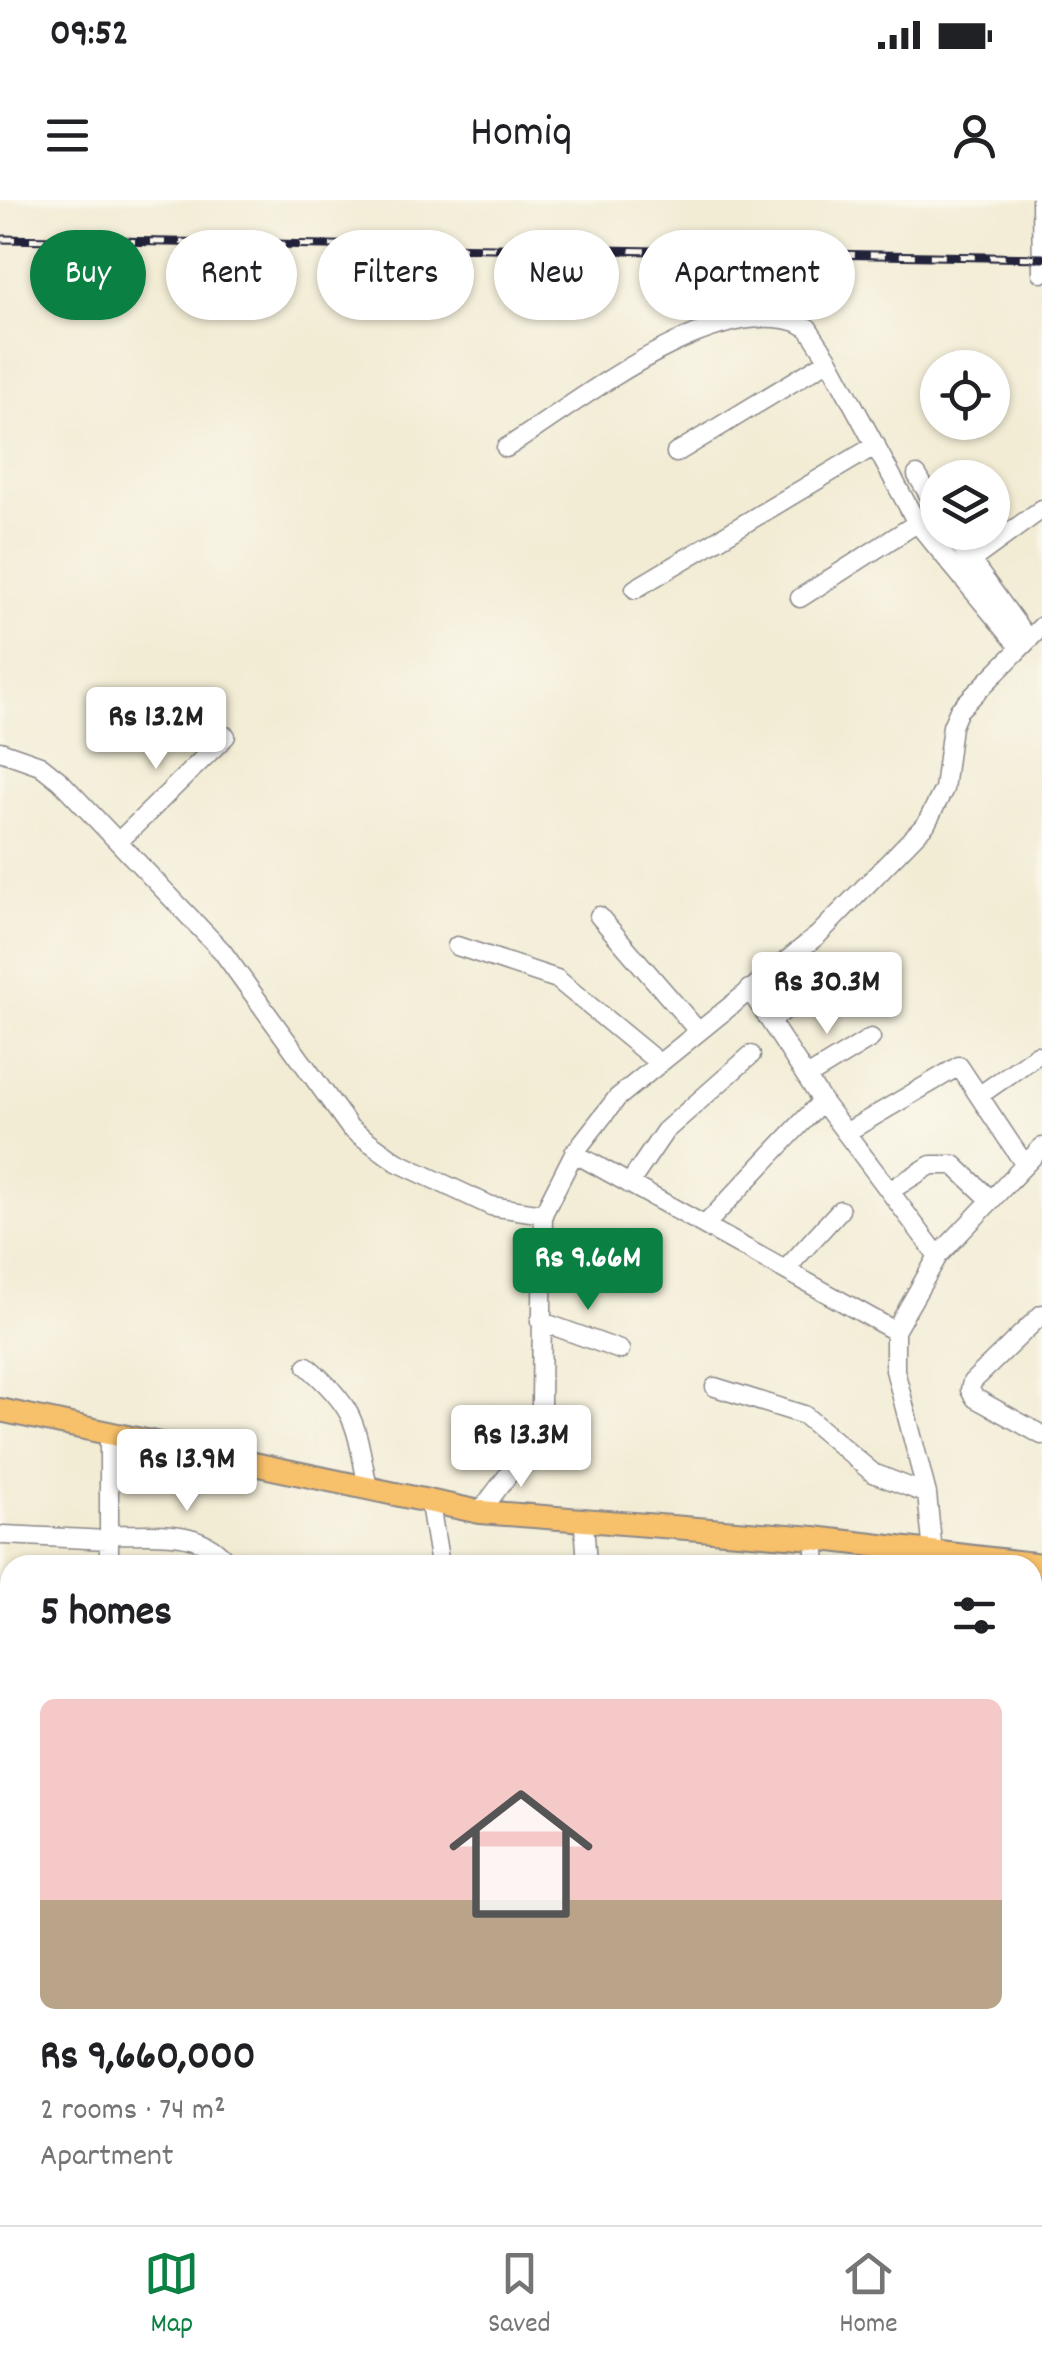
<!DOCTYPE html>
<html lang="en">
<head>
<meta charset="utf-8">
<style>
  body { margin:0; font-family:Dekko,sans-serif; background:#f6f6f6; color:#202124; height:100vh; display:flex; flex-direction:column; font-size:38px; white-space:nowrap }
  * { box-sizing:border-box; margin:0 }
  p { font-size:32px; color:#757577 }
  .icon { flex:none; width:55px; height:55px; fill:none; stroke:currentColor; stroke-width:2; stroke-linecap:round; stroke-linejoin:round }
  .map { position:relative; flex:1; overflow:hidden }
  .sheet { position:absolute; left:0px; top:1355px; width:1042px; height:670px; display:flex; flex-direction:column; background:#fff; border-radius:30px 30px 0 0; box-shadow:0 2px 8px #0004 }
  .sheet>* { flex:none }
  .guide { position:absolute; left:30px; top:30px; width:982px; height:90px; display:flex; gap:20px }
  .fabs { position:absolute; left:920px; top:150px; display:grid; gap:20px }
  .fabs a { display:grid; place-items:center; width:90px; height:90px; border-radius:50%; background:#fff; box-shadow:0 2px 8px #0004; font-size:50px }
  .price { position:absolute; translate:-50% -85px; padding:0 22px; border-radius:10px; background:#fff; color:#222; font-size:32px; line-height:65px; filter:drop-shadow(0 2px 5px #0008) }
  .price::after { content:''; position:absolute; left:50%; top:60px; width:30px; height:22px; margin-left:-15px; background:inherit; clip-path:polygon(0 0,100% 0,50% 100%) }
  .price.on { background:#0b8043; color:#fff }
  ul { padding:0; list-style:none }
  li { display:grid; align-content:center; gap:20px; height:530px; padding:0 40px }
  li span { display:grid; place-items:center; height:310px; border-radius:15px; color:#555 }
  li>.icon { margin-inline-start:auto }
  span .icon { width:180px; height:180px; fill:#fffc; stroke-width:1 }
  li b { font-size:42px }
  h2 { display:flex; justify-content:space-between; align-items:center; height:120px; padding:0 40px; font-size:42px }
  .pill { padding:0 35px; border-radius:45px; background:#fff; box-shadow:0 2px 8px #0004; font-size:35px; line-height:90px }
  .pill.on { background:#0b8043; color:#fff }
  .status { display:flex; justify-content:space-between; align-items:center; height:70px; padding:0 50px; background:#fff; direction:ltr }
  .status svg { height:28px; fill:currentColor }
  header { display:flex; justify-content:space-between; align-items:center; height:130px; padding:0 40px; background:#fff; font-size:45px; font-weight:600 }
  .tabs { display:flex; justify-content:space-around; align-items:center; height:140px; border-top:2px solid #e0e0e0; background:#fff; font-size:28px; color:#757577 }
  .tabs a { display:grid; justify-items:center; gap:5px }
  .tabs .on { color:#0b8043 }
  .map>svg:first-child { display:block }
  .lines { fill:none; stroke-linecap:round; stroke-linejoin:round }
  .minor-casing { stroke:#8a8788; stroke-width:21 }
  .major-casing { stroke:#8a8788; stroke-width:26 }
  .minor { stroke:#fff; stroke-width:18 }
  .major { stroke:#f7c06b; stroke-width:22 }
  .rail-casing { stroke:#22223b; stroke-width:9 }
  .rail { stroke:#fbf7ec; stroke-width:5; stroke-dasharray:15; stroke-linecap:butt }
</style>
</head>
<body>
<div class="status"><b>09:52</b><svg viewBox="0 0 49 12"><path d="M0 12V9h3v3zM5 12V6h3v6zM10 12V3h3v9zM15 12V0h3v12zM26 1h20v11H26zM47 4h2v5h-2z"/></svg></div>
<header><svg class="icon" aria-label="menu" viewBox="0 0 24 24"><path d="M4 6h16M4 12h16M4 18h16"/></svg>Homiq<svg class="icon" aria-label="person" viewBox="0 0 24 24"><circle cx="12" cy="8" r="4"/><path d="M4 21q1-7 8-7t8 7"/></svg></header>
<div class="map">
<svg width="1042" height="2025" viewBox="0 0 1042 2025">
  <rect width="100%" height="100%" fill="#fbf7ec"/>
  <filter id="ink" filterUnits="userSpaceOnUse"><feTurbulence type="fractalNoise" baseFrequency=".01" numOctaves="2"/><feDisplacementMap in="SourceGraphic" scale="20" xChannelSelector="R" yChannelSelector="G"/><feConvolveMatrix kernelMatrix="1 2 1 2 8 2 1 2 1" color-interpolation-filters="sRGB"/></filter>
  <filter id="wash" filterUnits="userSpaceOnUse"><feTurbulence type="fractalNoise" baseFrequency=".0048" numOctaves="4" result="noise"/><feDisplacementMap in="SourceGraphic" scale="40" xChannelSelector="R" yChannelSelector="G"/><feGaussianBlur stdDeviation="2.25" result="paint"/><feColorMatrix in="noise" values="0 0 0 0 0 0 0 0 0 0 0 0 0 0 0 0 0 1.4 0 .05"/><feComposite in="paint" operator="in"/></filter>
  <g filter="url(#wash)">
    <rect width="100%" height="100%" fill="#f2ecd4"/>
  </g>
  <g filter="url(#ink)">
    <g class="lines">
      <g class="minor-casing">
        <path id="minor" d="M1041,0L1042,73
          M506,248C579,202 709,95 797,122L808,128L829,160L917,323L1018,445
          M676,253L829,160
          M917,275L938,310
          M950,332L1027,438
          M969,362L1042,309
          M635,389L876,245
          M800,398L917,323
          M0,551L40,565L60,581L222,751L350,928L397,962L491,1006L543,1014
          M118,642L226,536
          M599,716L698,831
          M457,746L557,779L659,863
          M749,789L822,901L938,1056
          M770,821L846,765
          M807,877L871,838
          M980,895L1037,855
          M847,932L959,866L1025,965
          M574,953L895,1131V1170L927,1294L933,1353
          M629,984L665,931L751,855
          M891,990L931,965H954L991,1000
          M706,1024L822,901
          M786,1069L840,1010
          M1042,1114L972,1182L970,1190L975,1198L1042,1235
          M540,1121L620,1150
          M895,1131L938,1056L1042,947
          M307,1166C358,1211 355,1224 368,1288
          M715,1187L804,1215L873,1273L927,1294
          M430,1304L440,1365
          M480,1312L536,1238L541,1204L543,1014L574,953L617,898L818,735L926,624L944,589L952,526L959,510L1042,426
          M584,1322L587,1365
          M108,1334C153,1336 202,1325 229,1365
          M4,1335L108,1340
          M814,1338L816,1365
          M109,1365V1235
          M0,1400H10
          M1032,1467L1042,1468
          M5,1493L10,1492
          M1032,1527L1042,1529
          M1032,1595L1042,1594
          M0,1769L10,1768
          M1032,1770L1042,1768
          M0,1843L10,1841
          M1032,1875L1042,1871
          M0,1881L8,1925
          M1032,1955L1042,1953
          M0,1958L10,1966
          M1032,1998L1042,1996
          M74,2015L87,2025
          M275,2015L276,2025
          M839,2015L841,2025
          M973,2015L975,2025
          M540,2018L553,2015
          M375,2025L422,2019
          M879,2025L934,2015"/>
      </g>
      <g class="major-casing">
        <path id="major" d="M0,1210L480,1312L814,1338L1042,1365"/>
      </g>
      <use href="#minor" class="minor"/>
      <use href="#major" class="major"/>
      <g class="rail-casing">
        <path id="rail" d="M0,39L1042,58"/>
      </g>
      <use href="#rail" class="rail"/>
    </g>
  </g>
</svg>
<div class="fabs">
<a><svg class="icon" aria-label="locate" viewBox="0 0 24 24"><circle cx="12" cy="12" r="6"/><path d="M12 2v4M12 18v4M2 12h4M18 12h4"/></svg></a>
<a><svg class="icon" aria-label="layers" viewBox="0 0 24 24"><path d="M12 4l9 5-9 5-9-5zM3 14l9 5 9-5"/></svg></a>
</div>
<b class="price" style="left:156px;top:572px">Rs 13.2M</b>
<b class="price" style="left:827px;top:837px">Rs 30.3M</b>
<b class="price on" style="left:588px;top:1113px">Rs 9.66M</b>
<b class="price" style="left:521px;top:1290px">Rs 13.3M</b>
<b class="price" style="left:187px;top:1314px">Rs 13.9M</b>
<div class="guide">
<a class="pill on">Buy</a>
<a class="pill">Rent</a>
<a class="pill">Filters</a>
<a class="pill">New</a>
<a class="pill">Apartment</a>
</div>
<section class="sheet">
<h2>5 homes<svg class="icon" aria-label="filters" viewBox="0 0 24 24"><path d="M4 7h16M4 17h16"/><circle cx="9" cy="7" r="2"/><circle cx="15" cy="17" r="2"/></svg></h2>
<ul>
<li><span style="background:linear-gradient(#f6c9c9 65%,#b9a48a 0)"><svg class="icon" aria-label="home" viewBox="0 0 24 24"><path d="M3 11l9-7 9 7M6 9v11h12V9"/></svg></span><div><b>Rs 9,660,000</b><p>2 rooms · 74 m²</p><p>Apartment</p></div></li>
</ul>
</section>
</div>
<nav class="tabs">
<a class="on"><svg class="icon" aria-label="map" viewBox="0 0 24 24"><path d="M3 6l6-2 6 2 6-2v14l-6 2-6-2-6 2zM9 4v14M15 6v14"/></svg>Map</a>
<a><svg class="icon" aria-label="saved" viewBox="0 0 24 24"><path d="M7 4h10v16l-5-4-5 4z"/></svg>Saved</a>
<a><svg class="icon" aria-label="home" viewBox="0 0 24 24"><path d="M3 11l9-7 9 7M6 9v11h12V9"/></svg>Home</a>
</nav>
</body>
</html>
